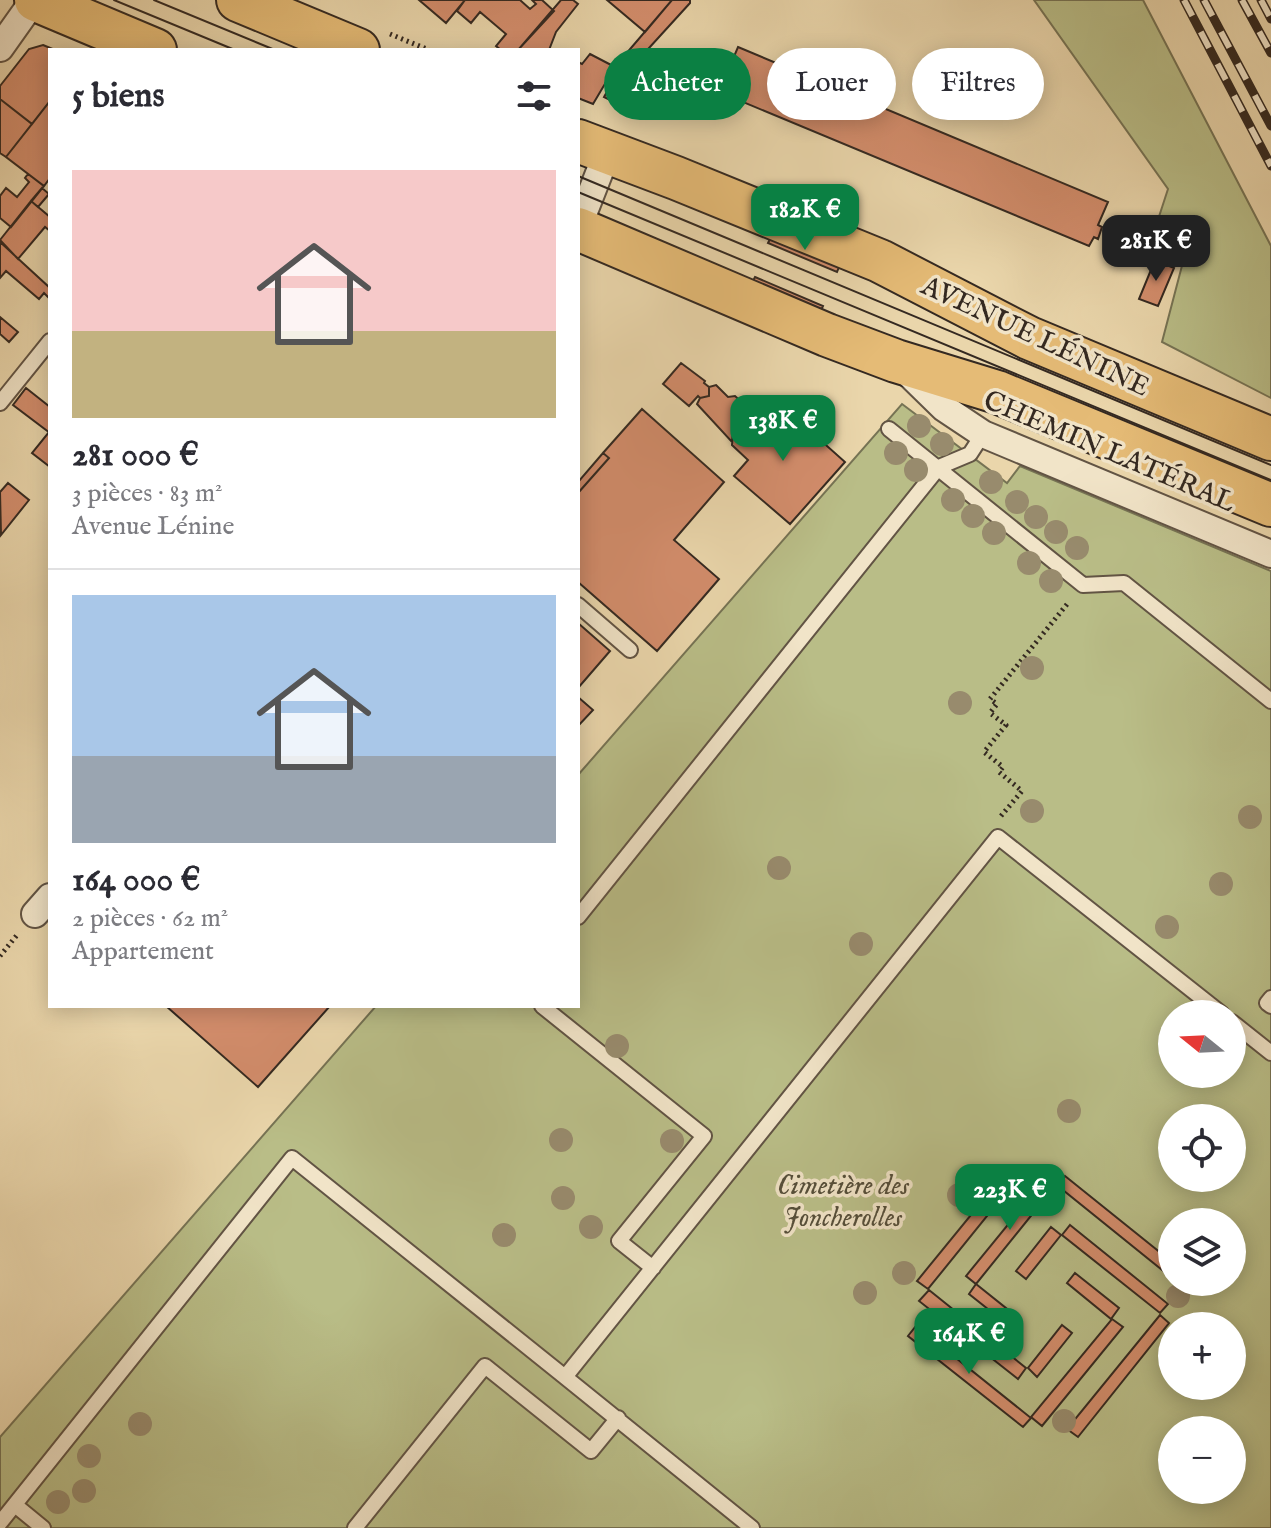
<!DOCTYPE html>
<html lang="fr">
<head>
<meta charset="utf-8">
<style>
  body { margin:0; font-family:"IM FELL English",serif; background:#f7f7f7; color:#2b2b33; height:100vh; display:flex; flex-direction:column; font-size:30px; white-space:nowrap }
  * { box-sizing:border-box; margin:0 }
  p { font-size:26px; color:#7c7c81 }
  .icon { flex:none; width:44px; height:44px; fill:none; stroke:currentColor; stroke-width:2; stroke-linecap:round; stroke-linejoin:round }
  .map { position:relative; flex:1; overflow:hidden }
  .details { position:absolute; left:48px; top:48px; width:532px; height:960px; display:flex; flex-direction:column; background:#fff; border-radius:0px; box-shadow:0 4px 20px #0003 }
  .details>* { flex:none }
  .top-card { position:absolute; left:604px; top:48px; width:546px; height:72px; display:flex; gap:16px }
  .needle { width:52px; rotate:288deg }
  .controls { position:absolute; left:1158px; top:1000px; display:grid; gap:16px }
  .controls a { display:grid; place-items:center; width:88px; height:88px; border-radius:50%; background:#fff; box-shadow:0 4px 20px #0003; font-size:40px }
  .price { position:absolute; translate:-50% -68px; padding:0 18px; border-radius:16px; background:#0b8043; color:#fff; font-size:26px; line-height:52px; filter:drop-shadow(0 2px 4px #0008) }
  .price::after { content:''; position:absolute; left:50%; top:48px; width:24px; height:18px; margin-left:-12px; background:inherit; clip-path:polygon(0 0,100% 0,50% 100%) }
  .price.selected { background:#222; color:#fff }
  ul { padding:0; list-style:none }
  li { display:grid; align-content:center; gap:16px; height:424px; padding:0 24px }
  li+li { border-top:2px solid #e1e1e2 }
  li span { display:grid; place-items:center; height:248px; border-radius:0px; color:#555 }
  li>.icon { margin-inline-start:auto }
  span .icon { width:144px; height:144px; fill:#fffc; stroke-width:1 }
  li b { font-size:34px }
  h2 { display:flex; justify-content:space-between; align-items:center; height:96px; padding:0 24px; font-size:34px }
  .pill { padding:0 28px; border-radius:36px; background:#fff; box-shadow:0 4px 20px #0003; font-size:28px; line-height:72px }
  .pill.selected { background:#0b8043; color:#fff }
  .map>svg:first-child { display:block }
  .green { fill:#b9bd87; stroke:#767354; stroke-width:2; fill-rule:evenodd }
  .building { fill:#d38d6c; stroke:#342921; stroke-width:2 }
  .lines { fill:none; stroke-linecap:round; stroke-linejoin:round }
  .service-casing { stroke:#625444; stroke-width:18 }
  .minor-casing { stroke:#625444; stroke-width:30 }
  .primary-casing { stroke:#342921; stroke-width:46 }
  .path { stroke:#342921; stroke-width:5; stroke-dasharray:2 4; stroke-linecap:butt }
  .service { stroke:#f1e4c8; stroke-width:14 }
  .minor { stroke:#f1e4c8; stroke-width:26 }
  .primary { stroke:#e5bb76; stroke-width:42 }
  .tram { stroke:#342921; stroke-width:2 }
  .rail-casing { stroke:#342921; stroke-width:9 }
  .rail { stroke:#f1e4c8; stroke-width:6; stroke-dasharray:18; stroke-linecap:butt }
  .tree { fill:#988b6d }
  .labels { text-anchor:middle; stroke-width:7; stroke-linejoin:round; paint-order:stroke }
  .street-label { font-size:28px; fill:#342921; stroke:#f1e4c8 }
  .park-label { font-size:28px; font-style:italic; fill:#554e3a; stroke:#f1e4c8 }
</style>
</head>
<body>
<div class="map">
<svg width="1271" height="1528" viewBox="0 0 1271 1528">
  <rect width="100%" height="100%" fill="#ead6ab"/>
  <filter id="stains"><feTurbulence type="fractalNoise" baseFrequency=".0025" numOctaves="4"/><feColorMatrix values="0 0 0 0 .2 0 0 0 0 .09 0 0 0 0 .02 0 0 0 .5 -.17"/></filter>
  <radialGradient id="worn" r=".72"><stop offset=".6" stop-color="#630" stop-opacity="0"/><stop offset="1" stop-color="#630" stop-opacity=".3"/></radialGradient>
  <path class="green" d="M1034,0H1143L1271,246V398L1162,342L1189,239L1154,232L1168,189Z
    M902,404L1007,483L1020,466L1271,571V1528H0V1437L376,1006H578V775ZM1172,1014H1232V1074H1172ZM1172,1118H1232V1178H1172ZM1172,1222H1232V1282H1172ZM1172,1326H1232V1386H1172ZM1172,1430H1232V1490H1172Z"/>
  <path class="building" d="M419,0H465L446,23Z
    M465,0H520L530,9L536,4L532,0H542L554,11L518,50H501L496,46L506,34L480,12L471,23L457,11Z
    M561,0H573L578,4L556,32L549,50H518Z
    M607,0H672L645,32Z
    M672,0H690V3L639,59L636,56L631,61L625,55Z
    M43,45L55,50H50V101L32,124L0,99V86L29,49Z
    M738,47L1108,202L1098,225L1102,227L1098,239L1094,237L1089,246L719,92Z
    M590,54L615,67L593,104L578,98V62L582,64Z
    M621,66L657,84L641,115L604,97Z
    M0,99L32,124L6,157L0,153Z
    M50,101V178L44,186L6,157Z
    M28,174L44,186L11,227L0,218V196L6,188L17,197L29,182L25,178Z
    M42,188L49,194L38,207L31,201Z
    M31,201L50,217V231L45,227L18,259L0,240Z
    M773,233L841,262L837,272L768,243Z
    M0,242L50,288L49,298L44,293L39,299L6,271L0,278Z
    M1155,260L1174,268L1158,306L1139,299Z
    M755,277L823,306L819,315L750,287Z
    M0,317L18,332L9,342L0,334Z
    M681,363L705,381L704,383L709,387V396L700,398L698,396L689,406L663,384Z
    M716,385L728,397L735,396L756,415L734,420L732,442L697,404L700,398L709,396V387Z
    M26,388L50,407V433L13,405Z
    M642,409L724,482L674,540L719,579L657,651L578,582V493L609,458L603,453Z
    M790,413L845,462L790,524L734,476L748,460L732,445L734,420L758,414L775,429Z
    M49,432L50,433V467L32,453Z
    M603,453L609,458L578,493V482Z
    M8,483L29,500L1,535L0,492Z
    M578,623L610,651L578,688Z
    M578,697L593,710L578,726Z
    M166,1006H330L258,1087Z
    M1011,1166L1021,1174L928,1289L917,1281Z
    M1065,1176L1172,1262V1278L1058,1186Z
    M1046,1178L1055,1186L976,1284L966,1276Z
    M1070,1225L1168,1304L1160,1313L1062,1235Z
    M1051,1227L1061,1235L1026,1279L1016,1271Z
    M1075,1273L1119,1308L1111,1319L1067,1283Z
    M976,1284L1021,1320L1013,1329L969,1294Z
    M929,1290L1026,1368L1018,1379L919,1301Z
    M1160,1315L1169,1323L1078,1437L1067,1429Z
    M1112,1319L1123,1327L1042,1426L1031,1417Z
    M1062,1325L1072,1333L1037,1377L1028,1368Z
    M916,1326L1031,1418L1023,1427L908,1336Z"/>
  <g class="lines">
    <g class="service-casing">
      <path id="service" d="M0,403L50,341
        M889,429L1083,585L1124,583L1271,701
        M578,605L630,650
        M578,917L939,467L970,454L983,434
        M1271,998L1267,1003L1271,1006
        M542,1006L704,1136L619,1241L653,1268
        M1232,1022L1271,1053
        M15,1505L43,1528
        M0,1523L292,1158L565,1377
        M355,1528L485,1366L591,1451L618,1418
        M752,1528L565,1377L998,837L1222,1014"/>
    </g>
    <g class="minor-casing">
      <path id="minor" d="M0,48L34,0
        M578,227L607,153
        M901,366L944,408L983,434L1271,554
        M35,914L50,897"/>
    </g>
    <g class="primary-casing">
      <path id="primary" d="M36,0L155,50
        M238,0L358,50
        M578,141L676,178L880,261L1029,338L1271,439
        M578,229L827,335L896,361L997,392L1271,505"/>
    </g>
    <path class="path" d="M390,34L429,50
      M1001,816L1022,791L999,772L1003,767L984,752L1006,725L990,713L997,704L990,699L1068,603
      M0,956L17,935"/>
    <use href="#service" class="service"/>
    <use href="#minor" class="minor"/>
    <use href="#primary" class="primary"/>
    <path class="tram" d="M114,0L235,50
      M154,0L275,50
      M578,176L1271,465
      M578,192L1271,480"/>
    <g class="rail-casing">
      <path id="rail" d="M1184,0L1271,166
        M1204,0L1271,126
        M1242,0L1271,53
        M1261,0L1271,19"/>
    </g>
    <use href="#rail" class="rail"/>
  </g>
  <g class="tree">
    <circle cx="919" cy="426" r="12"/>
    <circle cx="942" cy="444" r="12"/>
    <circle cx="896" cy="453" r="12"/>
    <circle cx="916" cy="470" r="12"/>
    <circle cx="991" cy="482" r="12"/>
    <circle cx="953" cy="500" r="12"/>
    <circle cx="1017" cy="502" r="12"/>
    <circle cx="973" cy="516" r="12"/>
    <circle cx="1036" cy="517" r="12"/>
    <circle cx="1056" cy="532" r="12"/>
    <circle cx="994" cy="533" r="12"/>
    <circle cx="1077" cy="548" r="12"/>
    <circle cx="1029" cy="563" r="12"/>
    <circle cx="1051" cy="581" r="12"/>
    <circle cx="1032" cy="668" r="12"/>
    <circle cx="960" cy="703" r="12"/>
    <circle cx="1032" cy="811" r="12"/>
    <circle cx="1250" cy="817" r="12"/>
    <circle cx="779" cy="868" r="12"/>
    <circle cx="1221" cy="884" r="12"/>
    <circle cx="1167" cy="927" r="12"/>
    <circle cx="861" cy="944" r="12"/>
    <circle cx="617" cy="1046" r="12"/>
    <circle cx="1069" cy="1111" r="12"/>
    <circle cx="561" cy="1140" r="12"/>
    <circle cx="672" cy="1141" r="12"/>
    <circle cx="959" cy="1195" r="12"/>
    <circle cx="563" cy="1198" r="12"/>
    <circle cx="591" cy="1227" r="12"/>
    <circle cx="504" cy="1235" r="12"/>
    <circle cx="904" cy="1273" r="12"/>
    <circle cx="865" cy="1293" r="12"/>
    <circle cx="1178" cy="1296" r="12"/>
    <circle cx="1064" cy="1421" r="12"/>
    <circle cx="140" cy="1424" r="12"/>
    <circle cx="89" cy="1456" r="12"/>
    <circle cx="84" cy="1491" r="12"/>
    <circle cx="58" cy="1502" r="12"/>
  </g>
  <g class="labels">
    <g class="street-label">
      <text transform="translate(1036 335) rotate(25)" y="10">AVENUE LÉNINE</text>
      <text transform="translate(1110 450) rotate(23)" y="10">CHEMIN LATÉRAL</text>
    </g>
    <g class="park-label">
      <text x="843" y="1194">Cimetière des<tspan x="843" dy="32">Joncherolles</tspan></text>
    </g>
  </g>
  <rect width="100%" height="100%" filter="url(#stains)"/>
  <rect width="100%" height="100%" fill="url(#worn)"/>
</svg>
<div class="controls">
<a><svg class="needle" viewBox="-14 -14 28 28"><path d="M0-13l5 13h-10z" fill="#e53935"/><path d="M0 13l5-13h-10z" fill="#7c7c81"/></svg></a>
<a><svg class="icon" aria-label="locate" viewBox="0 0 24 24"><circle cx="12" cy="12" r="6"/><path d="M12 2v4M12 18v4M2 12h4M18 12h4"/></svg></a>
<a><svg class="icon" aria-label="layers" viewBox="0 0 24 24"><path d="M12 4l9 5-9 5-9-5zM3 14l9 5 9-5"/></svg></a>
<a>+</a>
<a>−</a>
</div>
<b class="price" style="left:805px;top:252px">182K €</b>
<b class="price selected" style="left:1156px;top:283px">281K €</b>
<b class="price" style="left:783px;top:463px">138K €</b>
<b class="price" style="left:1010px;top:1232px">223K €</b>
<b class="price" style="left:969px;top:1376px">164K €</b>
<div class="top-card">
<a class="pill selected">Acheter</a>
<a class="pill">Louer</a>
<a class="pill">Filtres</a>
</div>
<section class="details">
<h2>5 biens<svg class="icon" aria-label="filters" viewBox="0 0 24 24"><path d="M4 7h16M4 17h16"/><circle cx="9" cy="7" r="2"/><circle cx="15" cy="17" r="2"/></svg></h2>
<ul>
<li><span style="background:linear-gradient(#f6c9c9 65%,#c2b280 0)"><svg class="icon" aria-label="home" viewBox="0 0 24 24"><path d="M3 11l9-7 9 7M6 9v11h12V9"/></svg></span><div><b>281 000 €</b><p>3 pièces · 83 m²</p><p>Avenue Lénine</p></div></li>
<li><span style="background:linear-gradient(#a9c7e8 65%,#9aa5b1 0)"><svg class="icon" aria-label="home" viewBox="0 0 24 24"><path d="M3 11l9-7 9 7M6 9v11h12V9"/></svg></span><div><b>164 000 €</b><p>2 pièces · 62 m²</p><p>Appartement</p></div></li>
</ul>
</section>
</div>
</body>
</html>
